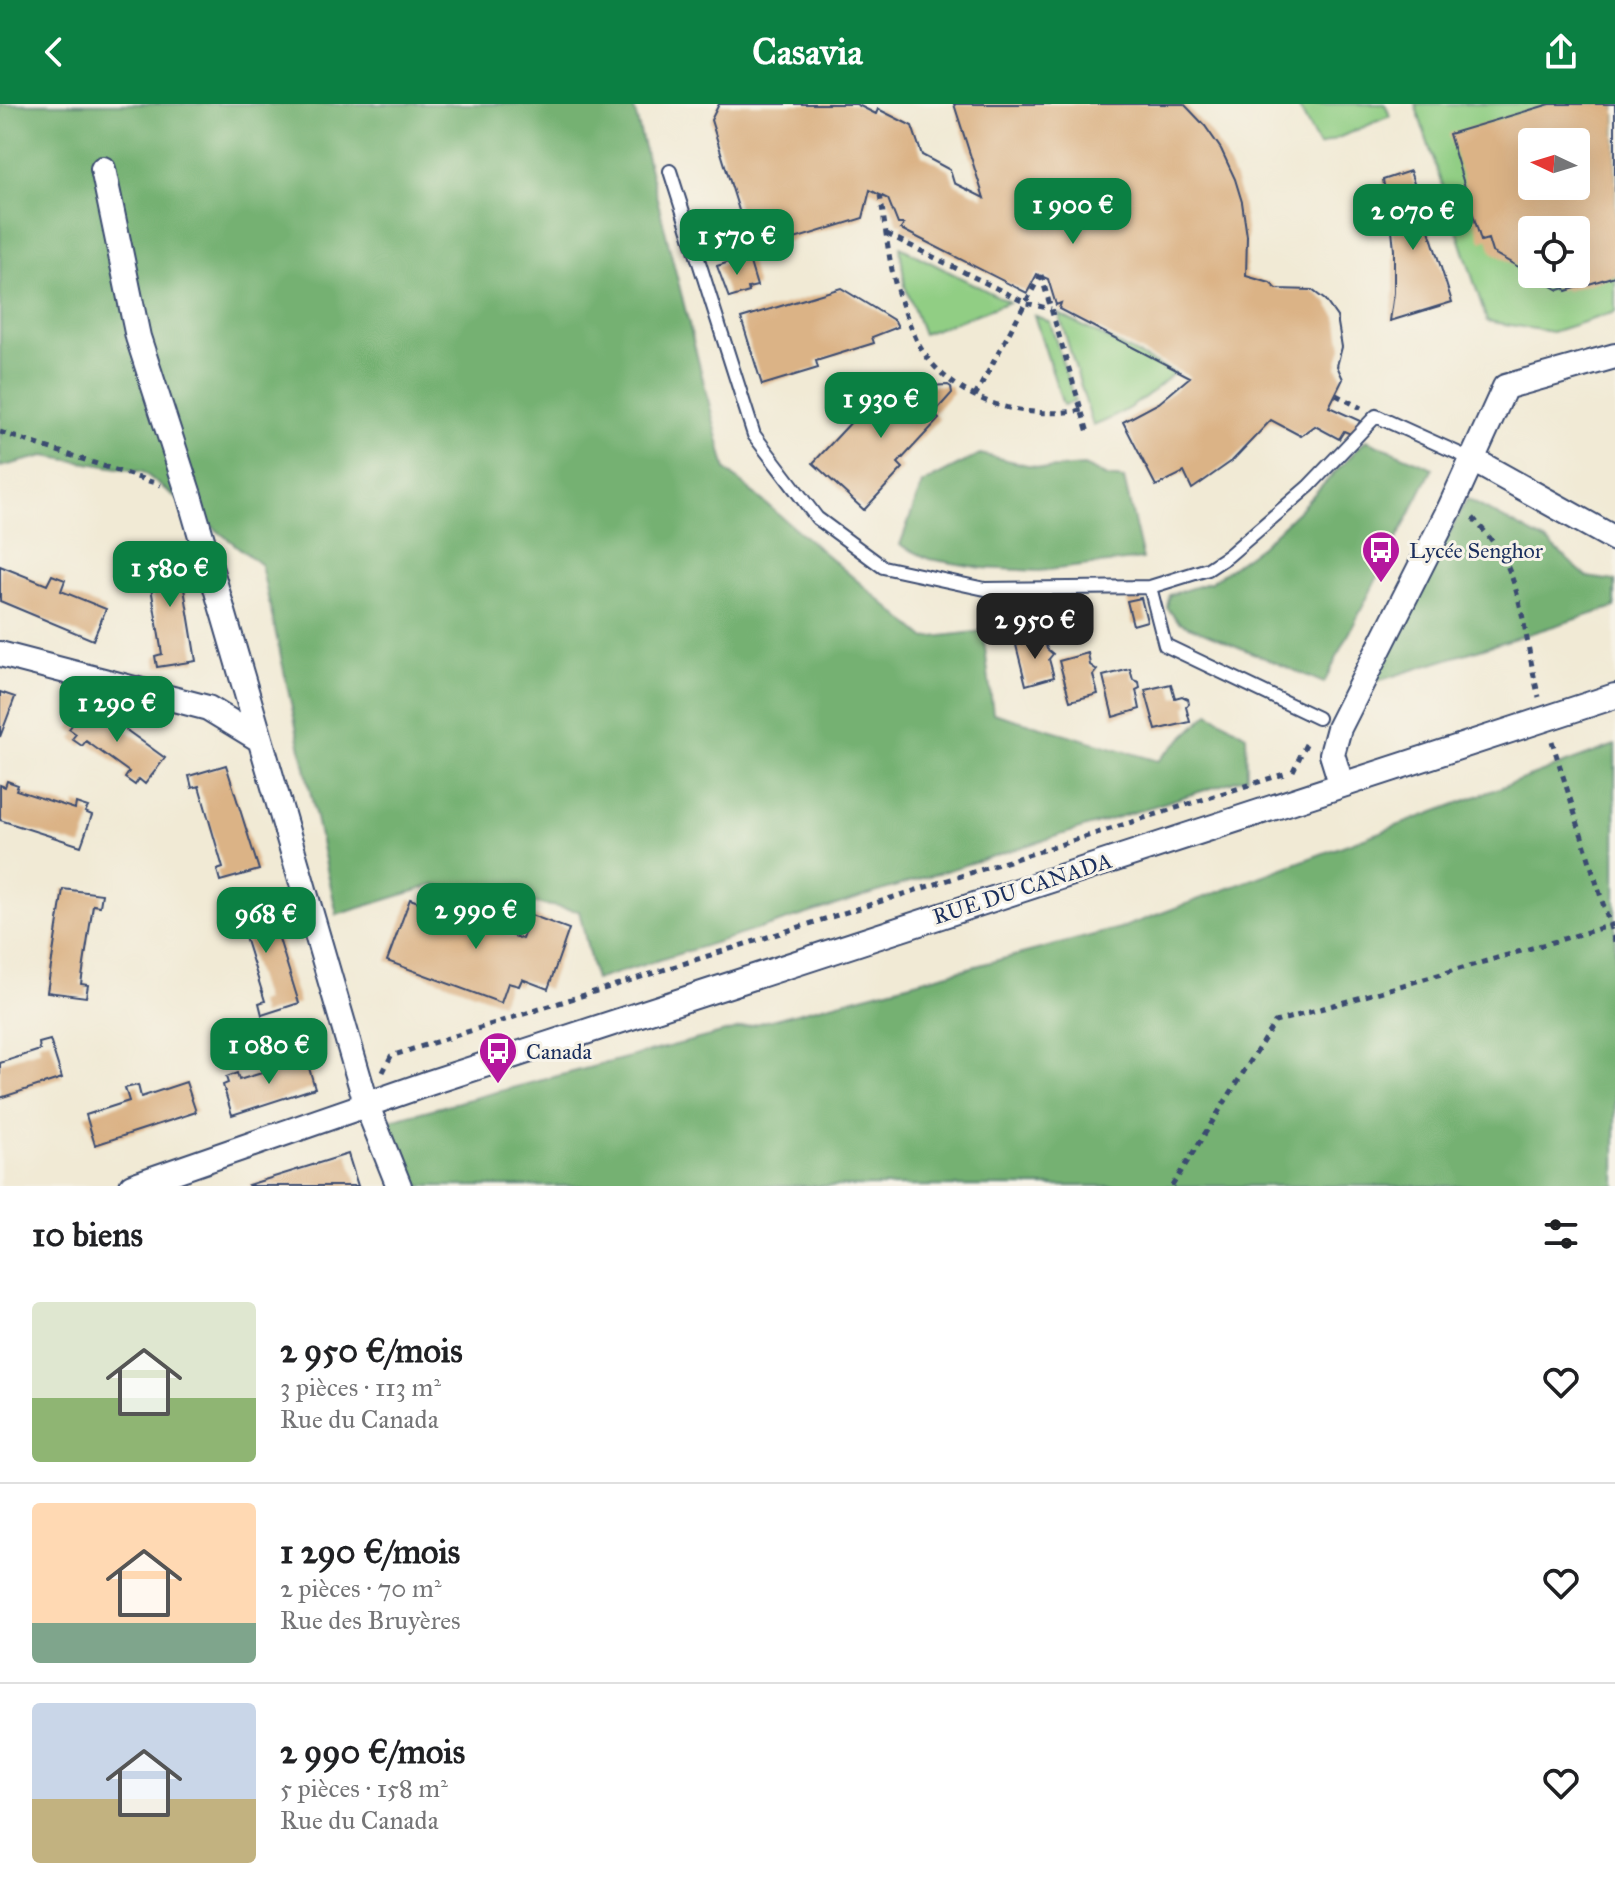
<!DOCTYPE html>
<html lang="fr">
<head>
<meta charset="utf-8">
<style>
  body { margin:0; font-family:"IM FELL Great Primer",serif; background:#f2f2f2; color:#202124; height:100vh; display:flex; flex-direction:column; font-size:30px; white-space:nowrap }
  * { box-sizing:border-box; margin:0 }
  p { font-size:26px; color:#757577 }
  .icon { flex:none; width:44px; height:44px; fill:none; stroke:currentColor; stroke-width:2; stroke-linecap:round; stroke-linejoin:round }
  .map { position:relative; height:1082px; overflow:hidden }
  .details { display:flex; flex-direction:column; background:#fff; flex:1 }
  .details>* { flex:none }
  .needle { width:52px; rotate:274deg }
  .controls { position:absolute; left:1518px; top:24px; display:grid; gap:16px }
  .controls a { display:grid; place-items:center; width:72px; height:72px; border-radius:8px; background:#fff; box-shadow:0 8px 32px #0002; font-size:40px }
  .price { position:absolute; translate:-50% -68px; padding:0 18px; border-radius:16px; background:#0b8043; color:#fff; font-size:26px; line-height:52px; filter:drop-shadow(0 2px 4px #0008) }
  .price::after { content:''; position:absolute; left:50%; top:48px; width:24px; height:18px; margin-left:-12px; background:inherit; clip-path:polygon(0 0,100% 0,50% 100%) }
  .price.active { background:#222; color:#fff }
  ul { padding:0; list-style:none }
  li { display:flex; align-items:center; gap:24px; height:200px; padding:0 32px }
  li+li { border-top:2px solid #e0e0e0 }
  li span { display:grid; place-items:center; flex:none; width:224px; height:160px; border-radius:8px; color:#555 }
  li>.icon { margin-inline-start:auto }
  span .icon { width:96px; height:96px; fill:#fffc; stroke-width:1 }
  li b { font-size:34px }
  h2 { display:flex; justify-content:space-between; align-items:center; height:96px; padding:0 32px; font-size:34px }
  header { display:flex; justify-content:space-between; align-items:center; height:104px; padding:0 32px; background:#0b8043; color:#fff; font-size:36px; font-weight:700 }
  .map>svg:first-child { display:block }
  .green { fill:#91ce84; stroke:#567e71; stroke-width:2; fill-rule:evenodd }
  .forest { fill:#74b172; stroke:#487068; stroke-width:2 }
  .building { fill:#dbb386; fill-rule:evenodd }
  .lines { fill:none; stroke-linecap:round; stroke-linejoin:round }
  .lane-casing { stroke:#3b4b70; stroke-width:16 }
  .street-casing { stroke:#3b4b70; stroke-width:28 }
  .path { stroke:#3b4b70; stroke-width:5; stroke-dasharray:6 6; stroke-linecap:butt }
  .lane { stroke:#fff; stroke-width:12 }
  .street { stroke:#fff; stroke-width:24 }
  .labels { text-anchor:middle; stroke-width:6; stroke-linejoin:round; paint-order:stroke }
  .poi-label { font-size:22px; fill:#1b2f5e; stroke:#f7f3e8; text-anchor:start }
  .street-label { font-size:22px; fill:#1b2f5e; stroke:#f7f3e8 }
</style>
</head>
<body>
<header><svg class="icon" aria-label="back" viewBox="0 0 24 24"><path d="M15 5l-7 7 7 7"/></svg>Casavia<svg class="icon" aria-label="share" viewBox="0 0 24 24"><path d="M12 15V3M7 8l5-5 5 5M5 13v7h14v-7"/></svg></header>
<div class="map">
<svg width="1615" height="1082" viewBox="0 0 1615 1082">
  <rect width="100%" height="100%" fill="#f7f3e8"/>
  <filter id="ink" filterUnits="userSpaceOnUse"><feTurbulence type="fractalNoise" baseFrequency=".0125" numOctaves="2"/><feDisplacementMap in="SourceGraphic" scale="16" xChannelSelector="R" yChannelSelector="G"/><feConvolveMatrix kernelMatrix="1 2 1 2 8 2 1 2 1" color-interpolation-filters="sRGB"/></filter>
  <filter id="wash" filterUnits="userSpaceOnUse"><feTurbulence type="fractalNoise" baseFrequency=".006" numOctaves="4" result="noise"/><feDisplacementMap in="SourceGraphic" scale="32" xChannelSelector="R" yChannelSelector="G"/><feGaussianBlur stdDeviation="1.8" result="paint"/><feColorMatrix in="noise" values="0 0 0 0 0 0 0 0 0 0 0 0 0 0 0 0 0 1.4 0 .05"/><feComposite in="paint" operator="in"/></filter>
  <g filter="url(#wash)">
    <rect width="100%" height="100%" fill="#f1ead5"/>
    <path class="green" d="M1297,0H1385L1390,12L1319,42Z
      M1415,0H1615V208L1552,228L1487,217ZM1532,38H1576V82H1532ZM1532,126H1576V170H1532Z
      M900,143L1009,198L923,230L905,182Z
      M1059,210L1174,269C1148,292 1125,310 1093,322Z
      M1034,211L1050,218L1075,298L1063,301Z"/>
    <path class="forest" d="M0,0H633L726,366L925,534L983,527L993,609L1158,657L1209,609L1246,631L1247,673L595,876L579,807L434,781L337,811L261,461L143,368L44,352L0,363Z
      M1366,336L1433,364L1324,579L1179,518L1167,504L1169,491L1211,478L1261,442L1297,408Z
      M980,350L1045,365L1084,362L1107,373L1124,375L1143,455L1039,467L982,464L929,455L900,441L922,380Z
      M1467,395L1549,439L1587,473L1615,477V503L1371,579Z
      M1615,641V1082H406L383,1018L1124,823Z"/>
    <g id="blocks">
      <path class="building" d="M719,0H856L876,10L878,5L912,22L922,51L950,66L954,79L984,94L954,0H1184L1205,22L1221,45L1235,75L1242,98L1247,132L1246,172L1270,179L1277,185L1312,186L1325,196L1337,213L1342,243L1337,262L1343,275L1329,303L1360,317L1353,331L1344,327L1339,335L1315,322L1301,332L1271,316L1232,357L1195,383L1192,385L1184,368L1156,382L1123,318L1159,299L1190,273L1059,205L1061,199L1056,201L1048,175L1037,170L1027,189L901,125L904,120H898L888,95L870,86L863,114L739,152L736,143L716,150L711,135L731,129L732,133L746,129L711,16Z
        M1550,0H1615V172L1566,187L1565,184L1559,186L1492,148L1488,135L1481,137L1449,30ZM1532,38H1576V82H1532ZM1532,126H1576V170H1532Z
        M1410,67L1452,198L1390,217L1394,189V146L1391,116L1383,76Z
        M748,152L757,182L748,184L749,188L729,194L717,162Z
        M841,184L895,217L898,223L872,233L874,239L816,257L818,264L762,281L741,214Z
        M948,281L951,283L952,289L934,309L939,315L898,359L903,364L864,406L813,359L883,284Z
        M178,448L196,557L157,563L155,552L162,550L148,465L141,466L140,454Z
        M0,462L47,481L52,471L65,476L61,487L106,505L93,536L0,497Z
        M1141,494L1147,517L1133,521L1127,497Z
        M1044,534L1047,545L1053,550L1049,555L1054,573L1026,581L1016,541Z
        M1088,549L1090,561L1097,566L1093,571L1098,590L1070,597L1059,557Z
        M1130,565L1133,576L1139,578L1140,584L1136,586L1140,605L1113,613L1103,572Z
        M1171,580L1175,594L1182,592L1188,595L1189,600L1186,603L1190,618L1156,626L1145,586Z
        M0,588L15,593L0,633Z
        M89,599L165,654L145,680L139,675L135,681L125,674L129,668L86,637L82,642L72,635L76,630L69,625Z
        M226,661L259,766L220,777L217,766L223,764L199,682L192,684L189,672Z
        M7,677L18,681L16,686L75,705L76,699L88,703L85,708L92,711L81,742L0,716V681L5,683Z
        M63,785L102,790L100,802L93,801L81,880L88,881L86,893L47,888Z
        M266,793L299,899L262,911L259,899L265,897L239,814L233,816L229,804Z
        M410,795L522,835L531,811L569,825L548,885L522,875L519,882L508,879L501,899L387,857Z
        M50,936L62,974L0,994V959L40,946L39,939Z
        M298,949L300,956L306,954L315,984L232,1011L223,981L228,979L226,973L237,969L239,976L265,968L289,959L287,953Z
        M186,978L196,1008L95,1041L86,1011L129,997L125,984L138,981L141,993Z
        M348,1050L358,1082H249L248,1081Z"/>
    </g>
  </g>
  <g filter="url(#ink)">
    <use href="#blocks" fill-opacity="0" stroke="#3b4b70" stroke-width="2"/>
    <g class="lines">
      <g class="lane-casing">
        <path id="lane" d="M670,67L754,331L817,414L883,463L985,485L1150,483L1208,465L1228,452L1309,382L1376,312L1473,356
          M1150,483L1165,541L1318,614"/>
      </g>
      <g class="street-casing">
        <path id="street" d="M103,65L138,233L189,391L367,1002L399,1082
          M1473,356L1615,435
          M0,550L208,604L259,635
          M1341,679L1332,650L1339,624L1450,404L1505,283L1615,252
          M132,1082L429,979L1615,592"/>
      </g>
      <path class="path" d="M880,91C886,123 888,158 898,189C904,206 911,225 919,241C950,296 1022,317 1082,306
        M887,130L1026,199L1051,205
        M1041,171L1089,332
        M1336,291L1361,304
        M975,292L1040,172
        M0,328L161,381
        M1473,414C1485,428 1498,442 1506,459C1525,501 1527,549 1539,593
        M1552,637L1615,838
        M1293,667L1306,640
        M383,968L391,952L1287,669
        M1172,1082L1275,918L1615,820"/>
      <use href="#lane" class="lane"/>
      <use href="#street" class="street"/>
    </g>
  </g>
  <defs>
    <g id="bus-pin" transform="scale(2)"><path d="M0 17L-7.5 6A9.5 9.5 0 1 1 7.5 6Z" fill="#b5179e" stroke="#f7f3e8"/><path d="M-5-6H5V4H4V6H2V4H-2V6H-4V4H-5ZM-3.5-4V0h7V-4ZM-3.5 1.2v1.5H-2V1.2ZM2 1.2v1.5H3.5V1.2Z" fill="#fff"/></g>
  </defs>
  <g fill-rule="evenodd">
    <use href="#bus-pin" x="1381" y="446"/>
    <use href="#bus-pin" x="498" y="947"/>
  </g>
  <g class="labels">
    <g class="poi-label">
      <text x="1409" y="454">Lycée Senghor</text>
      <text x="526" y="955">Canada</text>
    </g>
    <g class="street-label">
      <text transform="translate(1022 784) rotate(-18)" y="8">RUE DU CANADA</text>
    </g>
  </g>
</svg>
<div class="controls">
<a><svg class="needle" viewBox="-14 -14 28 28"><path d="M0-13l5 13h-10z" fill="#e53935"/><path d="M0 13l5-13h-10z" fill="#757577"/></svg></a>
<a><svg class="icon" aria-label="locate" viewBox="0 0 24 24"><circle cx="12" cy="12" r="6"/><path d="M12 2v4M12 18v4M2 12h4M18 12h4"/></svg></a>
</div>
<b class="price" style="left:1073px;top:142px">1 900 €</b>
<b class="price" style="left:1413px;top:148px">2 070 €</b>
<b class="price" style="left:737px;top:173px">1 570 €</b>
<b class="price" style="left:881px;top:336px">1 930 €</b>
<b class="price" style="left:170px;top:505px">1 580 €</b>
<b class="price active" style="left:1035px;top:557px">2 950 €</b>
<b class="price" style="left:117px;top:640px">1 290 €</b>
<b class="price" style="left:476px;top:847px">2 990 €</b>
<b class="price" style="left:266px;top:851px">968 €</b>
<b class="price" style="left:269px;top:982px">1 080 €</b>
</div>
<section class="details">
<h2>10 biens<svg class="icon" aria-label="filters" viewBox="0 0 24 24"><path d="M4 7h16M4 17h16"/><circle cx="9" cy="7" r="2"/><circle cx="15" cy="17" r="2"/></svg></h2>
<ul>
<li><span style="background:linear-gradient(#dfe7d0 60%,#8fb573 0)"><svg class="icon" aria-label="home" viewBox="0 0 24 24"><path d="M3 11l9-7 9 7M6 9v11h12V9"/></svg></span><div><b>2 950 €/mois</b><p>3 pièces · 113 m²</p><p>Rue du Canada</p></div><svg class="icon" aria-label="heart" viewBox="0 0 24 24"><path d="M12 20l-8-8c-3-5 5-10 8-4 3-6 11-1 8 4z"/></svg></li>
<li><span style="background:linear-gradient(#ffd9b3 75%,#7fa58c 0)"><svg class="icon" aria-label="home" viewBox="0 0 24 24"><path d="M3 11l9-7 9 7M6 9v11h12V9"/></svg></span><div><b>1 290 €/mois</b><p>2 pièces · 70 m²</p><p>Rue des Bruyères</p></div><svg class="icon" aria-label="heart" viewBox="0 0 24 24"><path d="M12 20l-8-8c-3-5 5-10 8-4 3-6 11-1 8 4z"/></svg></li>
<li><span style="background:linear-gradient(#c9d6e8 60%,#c2b280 0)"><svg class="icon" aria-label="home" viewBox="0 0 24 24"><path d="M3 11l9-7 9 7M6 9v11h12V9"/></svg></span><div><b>2 990 €/mois</b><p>5 pièces · 158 m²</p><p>Rue du Canada</p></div><svg class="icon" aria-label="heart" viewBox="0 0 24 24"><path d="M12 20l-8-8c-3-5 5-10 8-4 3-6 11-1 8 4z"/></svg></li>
</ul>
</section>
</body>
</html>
